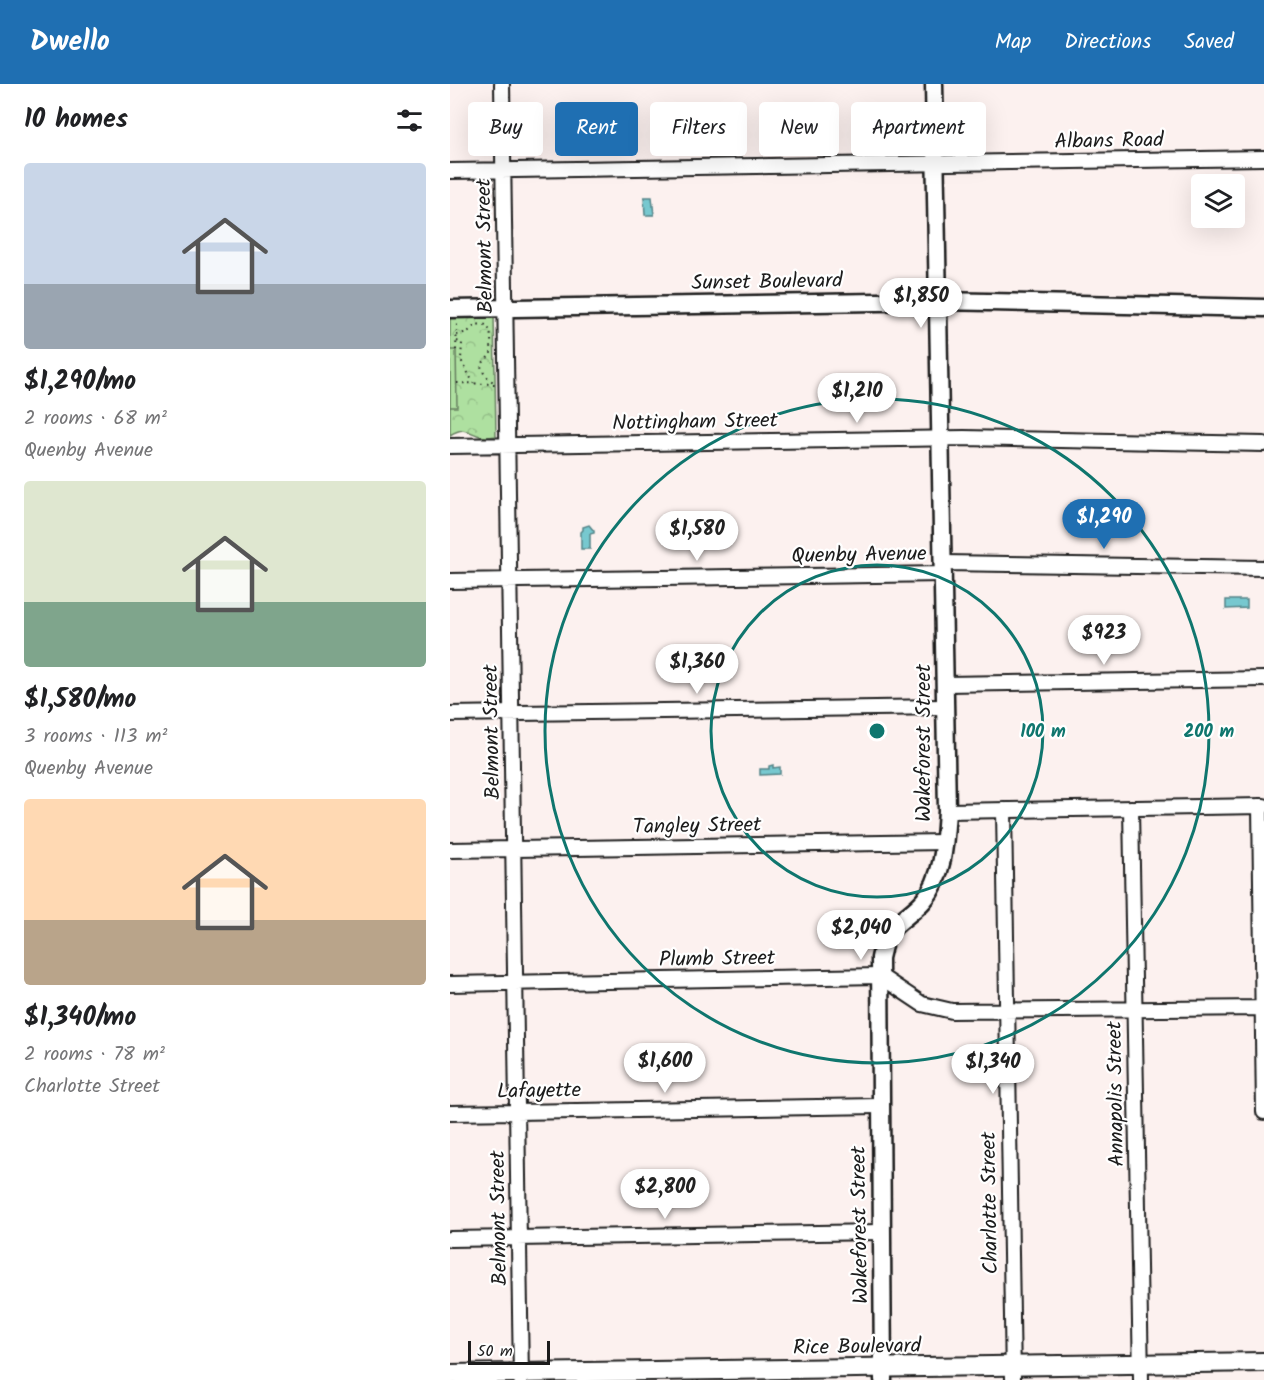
<!DOCTYPE html>
<html lang="en">
<head>
<meta charset="utf-8">
<style>
  body { margin:0; font-family:Kalam,sans-serif; background:#f2f2f2; color:#202124; height:100vh; display:flex; flex-direction:column; font-size:22px; white-space:nowrap }
  * { box-sizing:border-box; margin:0 }
  p { font-size:20px; color:#757577 }
  .icon { flex:none; width:33px; height:33px; fill:none; stroke:currentColor; stroke-width:2; stroke-linecap:round; stroke-linejoin:round }
  .map { position:relative; flex:1; overflow:hidden }
  .panel { display:flex; flex-direction:column; background:#fff; width:450px }
  .panel>* { flex:none }
  .banner { position:absolute; left:18px; top:18px; width:570px; height:54px; display:flex; gap:12px }
  .buttons { position:absolute; left:741px; top:90px; display:grid; gap:12px }
  .buttons a { display:grid; place-items:center; width:54px; height:54px; border-radius:6px; background:#fff; box-shadow:0 6px 24px #0002; font-size:30px }
  .scale { position:absolute; left:18px; bottom:15px; width:82px; box-sizing:border-box; padding-left:6px; border:3px solid #1c1c1c; border-top:0; font-size:16px; line-height:21px; white-space:nowrap; color:#1c1c1c; -webkit-text-stroke:4px #fff; paint-order:stroke }
  .price { position:absolute; translate:-50% -51px; padding:0 14px; border-radius:21px; background:#fff; color:#222; font-size:20px; line-height:39px; filter:drop-shadow(0 2px 3px #0008) }
  .price::after { content:''; position:absolute; left:50%; top:36px; width:18px; height:14px; margin-left:-9px; background:inherit; clip-path:polygon(0 0,100% 0,50% 100%) }
  .price.selected { background:#1f6fb2; color:#fff }
  ul { padding:0; list-style:none }
  li { display:grid; align-content:center; gap:12px; height:318px; padding:0 24px }
  li span { display:grid; place-items:center; height:186px; border-radius:6px; color:#555 }
  li>.icon { margin-inline-start:auto }
  span .icon { width:108px; height:108px; fill:#fffc; stroke-width:1 }
  li b { font-size:26px }
  h2 { display:flex; justify-content:space-between; align-items:center; height:72px; padding:0 24px; font-size:26px }
  .tag { padding:0 21px; border-radius:6px; background:#fff; box-shadow:0 6px 24px #0002; font-size:21px; line-height:54px }
  .tag.selected { background:#1f6fb2; color:#fff }
  header { display:flex; align-items:center; gap:36px; box-sizing:border-box; height:84px; padding:0 30px; background:#1f6fb2; color:#fff }
  header strong { font-size:28px }
  nav { display:flex; gap:33px; margin-inline-start:auto; font-size:21px }
  main { display:flex; flex:1; min-height:0 }
  .map>svg:first-child { display:block }
  .park { fill:url(#park-crowns); stroke:#657e5e; stroke-width:1.5 }
  .pitch { fill:#aee0a0; stroke:#657e5e; stroke-width:1.5 }
  .water { fill:url(#water-ripples); stroke:#538387; stroke-width:1.5 }
  .lines { fill:none; stroke-linecap:round; stroke-linejoin:round }
  .minor-casing { stroke:#1c1c1c; stroke-width:18 }
  .tertiary-casing { stroke:#1c1c1c; stroke-width:21 }
  .secondary-casing { stroke:#1c1c1c; stroke-width:22 }
  .path { stroke:#1c1c1c; stroke-width:2; stroke-dasharray:1.5 4.5; stroke-linecap:butt }
  .minor { stroke:#fff; stroke-width:14 }
  .tertiary { stroke:#fff; stroke-width:16 }
  .secondary { stroke:#fff; stroke-width:18 }
  .ring { fill:none; stroke:#0f766e; stroke-width:3 }
  .labels { text-anchor:middle; stroke-width:4.5; stroke-linejoin:round; paint-order:stroke }
  .street-label { font-size:21px; fill:#1c1c1c; stroke:#fff }
  .centre { fill:#0f766e; stroke:#fff; stroke-width:3 }
  .ring-label { font-size:18px; text-anchor:middle; font-weight:bold; fill:#0f766e; stroke:#fff; stroke-width:4.5; stroke-linejoin:round; paint-order:stroke }
</style>
</head>
<body>
<header>
<strong>Dwello</strong>
<nav><a>Map</a><a>Directions</a><a>Saved</a></nav>
</header>
<main>
<section class="panel">
<h2>10 homes<svg class="icon" aria-label="filters" viewBox="0 0 24 24"><path d="M4 7h16M4 17h16"/><circle cx="9" cy="7" r="2"/><circle cx="15" cy="17" r="2"/></svg></h2>
<ul>
<li><span style="background:linear-gradient(#c9d6e8 65%,#9aa5b1 0)"><svg class="icon" aria-label="home" viewBox="0 0 24 24"><path d="M3 11l9-7 9 7M6 9v11h12V9"/></svg></span><div><b>$1,290/mo</b><p>2 rooms · 68 m²</p><p>Quenby Avenue</p></div></li>
<li><span style="background:linear-gradient(#dfe7d0 65%,#7fa58c 0)"><svg class="icon" aria-label="home" viewBox="0 0 24 24"><path d="M3 11l9-7 9 7M6 9v11h12V9"/></svg></span><div><b>$1,580/mo</b><p>3 rooms · 113 m²</p><p>Quenby Avenue</p></div></li>
<li><span style="background:linear-gradient(#ffd9b3 65%,#b9a48a 0)"><svg class="icon" aria-label="home" viewBox="0 0 24 24"><path d="M3 11l9-7 9 7M6 9v11h12V9"/></svg></span><div><b>$1,340/mo</b><p>2 rooms · 78 m²</p><p>Charlotte Street</p></div></li>
</ul>
</section>
<div class="map">
<svg width="814" height="1296" viewBox="0 0 814 1296">
  <defs>
    <pattern id="park-crowns" width="20" height="18" patternUnits="userSpaceOnUse" patternTransform="scale(1.5)"><rect width="20" height="18" fill="#aee0a0"/><path d="M2 6a3 3 0 1 1 6 0M12 15a3 3 0 1 1 6 0" fill="none" stroke="#95c089"/></pattern>
    <pattern id="water-ripples" width="26" height="14" patternUnits="userSpaceOnUse" patternTransform="scale(1.5)"><rect width="26" height="14" fill="#77c8cf"/><path d="M2 4q2-2 4 0t4 0M15 11q2-2 4 0t4 0" fill="none" stroke="#66abb1"/></pattern>
  </defs>
  <rect width="100%" height="100%" fill="#fcf1ef"/>
  <filter id="ink" filterUnits="userSpaceOnUse"><feTurbulence type="fractalNoise" baseFrequency=".0167" numOctaves="2"/><feDisplacementMap in="SourceGraphic" scale="12" xChannelSelector="R" yChannelSelector="G"/><feConvolveMatrix kernelMatrix="1 2 1 2 8 2 1 2 1" color-interpolation-filters="sRGB"/></filter>
  <g filter="url(#ink)">
    <path class="park" d="M44,230L46,352C41,353 34,354 30,352C17,348 15,342 0,351V231Z"/>
    <path class="pitch" d="M0,266H6L7,323H0Z"/>
    <path class="water" d="M194,113H202L204,131H195Z
      M139,441L144,447V449L140,450V465H131V448L133,446V443Z
      M776,516H797V524L776,525Z
      M323,681V684L330,683V690L310,691V685H319V682Z"/>
    <g class="lines">
      <g class="minor-casing">
        <path id="minor" d="M52,0L71,1296
          M0,87L814,74
          M0,362L514,354L814,360
          M494,479L814,484
          M0,497L494,490
          M495,600L814,595
          M0,630L494,623
          M810,722L814,1028
          M681,724L691,1296
          M554,726L563,1296
          M497,727L814,722
          M0,766L495,758
          M0,900L430,892L472,920L502,927L814,924
          M0,1029L430,1022
          M0,1155L431,1148"/>
      </g>
      <g class="tertiary-casing">
        <path id="tertiary" d="M0,225L488,217L814,224
          M433,1296L430,874C432,865 434,855 439,848C449,836 464,828 474,816C494,793 495,756 497,727L484,0"/>
      </g>
      <g class="secondary-casing">
        <path id="secondary" d="M0,1290L814,1278"/>
      </g>
      <path class="path" d="M7,251C10,250 14,249 17,248C20,247 22,243 25,242C44,233 41,259 41,270L31,281C32,289 37,293 43,298
        M7,257L12,259L11,276L24,300
        M6,266L7,239
        M7,299L45,300"/>
      <use href="#minor" class="minor"/>
      <use href="#tertiary" class="tertiary"/>
      <use href="#secondary" class="secondary"/>
    </g>
  </g>
  <g class="ring">
    <circle cx="427" cy="647" r="166"/>
    <circle cx="427" cy="647" r="332"/>
  </g>
  <g class="labels">
    <g class="street-label">
      <text transform="translate(659 56) rotate(-1)" y="7">Albans Road</text>
      <text transform="translate(34 162) rotate(-91)" y="7">Belmont Street</text>
      <text transform="translate(317 197) rotate(-1)" y="7">Sunset Boulevard</text>
      <text transform="translate(245 337) rotate(-1)" y="7">Nottingham Street</text>
      <text transform="translate(409 470) rotate(-1)" y="7">Quenby Avenue</text>
      <text transform="translate(41 648) rotate(-91)" y="7">Belmont Street</text>
      <text transform="translate(473 659) rotate(-90)" y="7">Wakeforest Street</text>
      <text transform="translate(247 741) rotate(-1)" y="7">Tangley Street</text>
      <text transform="translate(267 874) rotate(-1)" y="7">Plumb Street</text>
      <text transform="translate(89 1006) rotate(-1)" y="7">Lafayette</text>
      <text transform="translate(665 1010) rotate(-91)" y="7">Annapolis Street</text>
      <text transform="translate(539 1119) rotate(-91)" y="7">Charlotte Street</text>
      <text transform="translate(48 1134) rotate(-91)" y="7">Belmont Street</text>
      <text transform="translate(409 1141) rotate(-91)" y="7">Wakeforest Street</text>
      <text transform="translate(407 1262) rotate(-1)" y="7">Rice Boulevard</text>
    </g>
  </g>
  <circle cx="427" cy="647" r="9" class="centre"/>
  <g class="ring-label">
    <text x="593" y="653">100 m</text>
    <text x="759" y="653">200 m</text>
  </g>
</svg>
<div class="buttons">
<a><svg class="icon" aria-label="layers" viewBox="0 0 24 24"><path d="M12 4l9 5-9 5-9-5zM3 14l9 5 9-5"/></svg></a>
</div>
<div class="scale">50 m</div>
<b class="price" style="left:471px;top:245px">$1,850</b>
<b class="price" style="left:407px;top:340px">$1,210</b>
<b class="price selected" style="left:654px;top:466px">$1,290</b>
<b class="price" style="left:247px;top:478px">$1,580</b>
<b class="price" style="left:654px;top:582px">$923</b>
<b class="price" style="left:247px;top:611px">$1,360</b>
<b class="price" style="left:411px;top:877px">$2,040</b>
<b class="price" style="left:215px;top:1010px">$1,600</b>
<b class="price" style="left:543px;top:1011px">$1,340</b>
<b class="price" style="left:215px;top:1136px">$2,800</b>
<div class="banner">
<a class="tag">Buy</a>
<a class="tag selected">Rent</a>
<a class="tag">Filters</a>
<a class="tag">New</a>
<a class="tag">Apartment</a>
</div>
</div>
</main>
</body>
</html>
